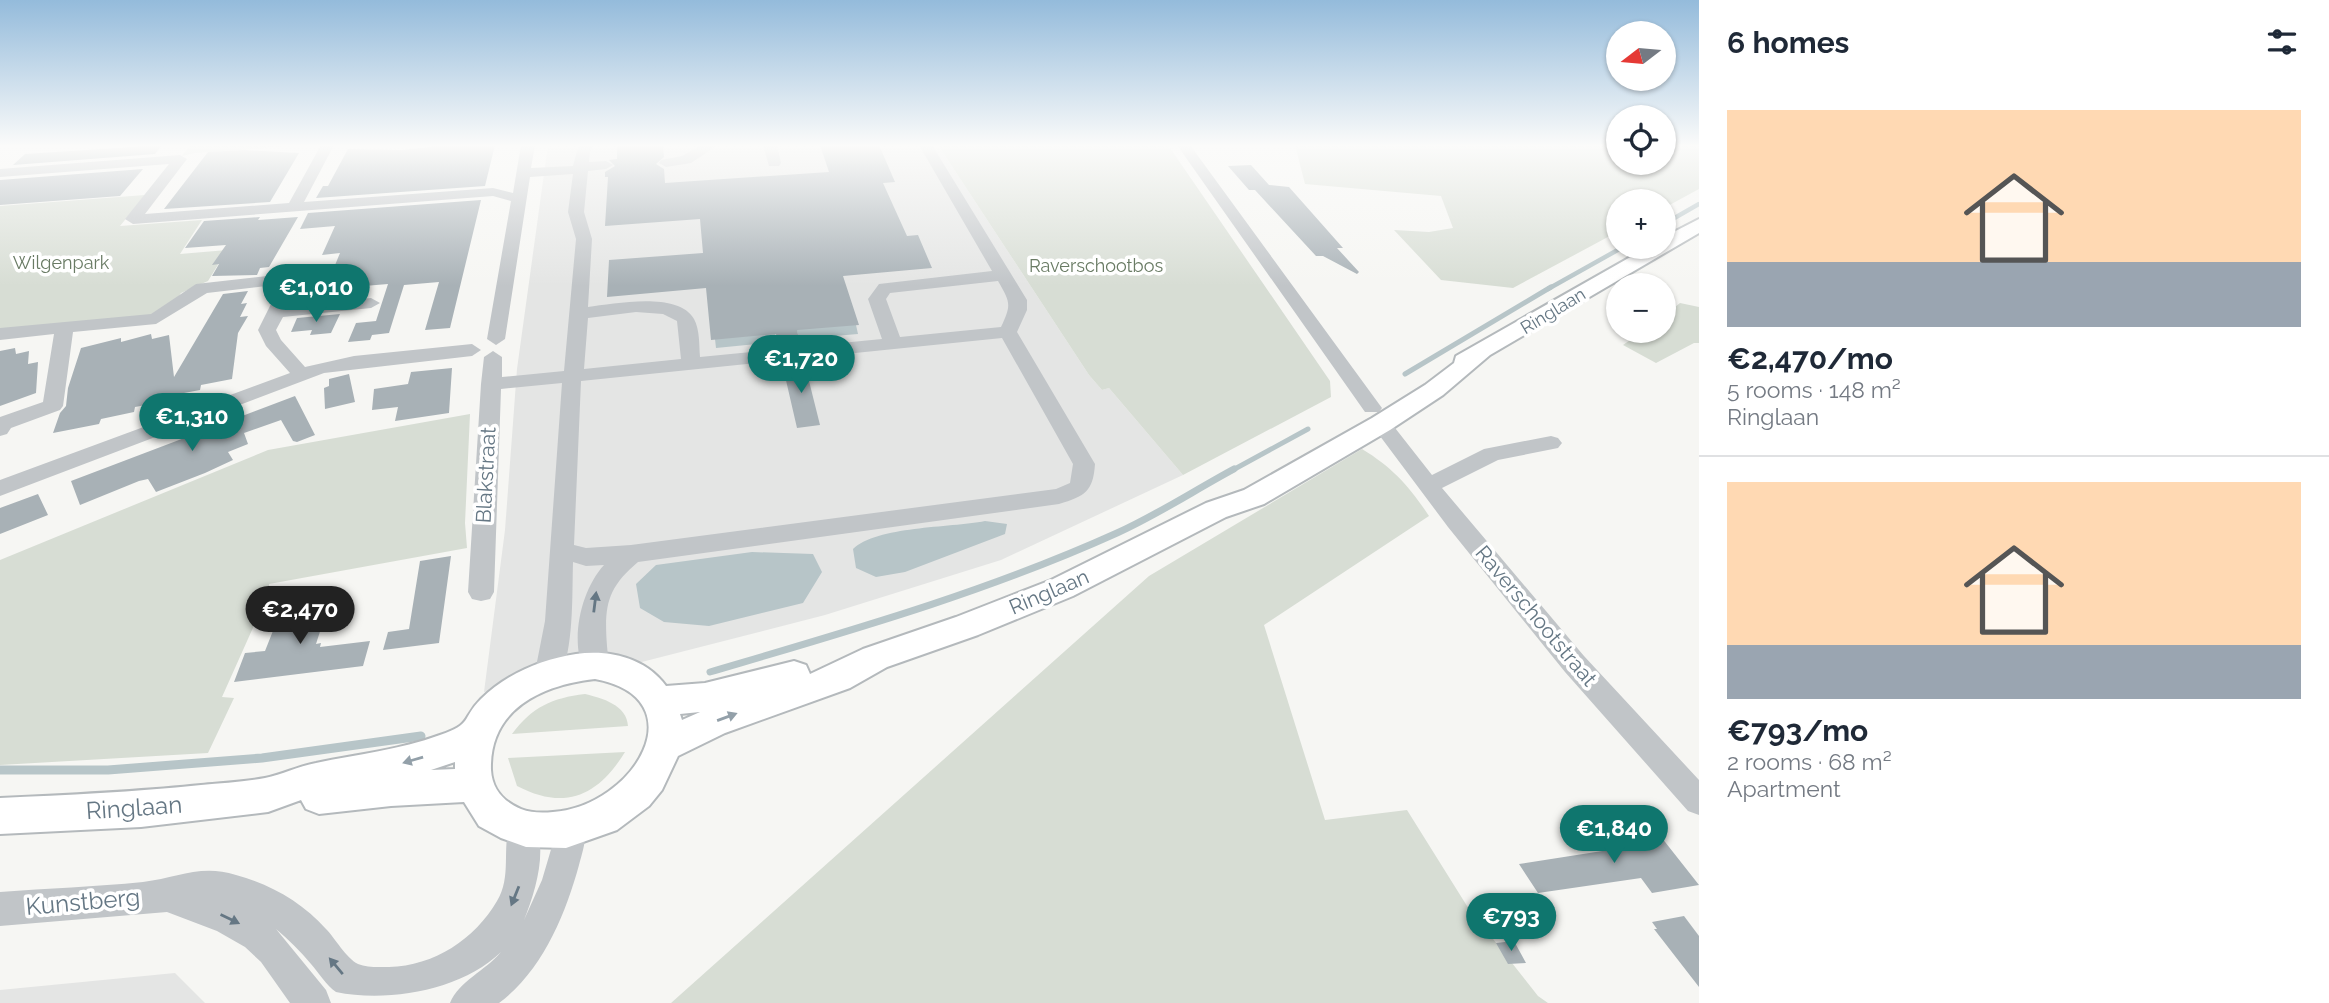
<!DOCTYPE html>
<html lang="en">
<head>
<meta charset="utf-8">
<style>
  body { margin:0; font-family:Raleway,sans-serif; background:#f2f2f3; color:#1f2937; height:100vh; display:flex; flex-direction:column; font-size:26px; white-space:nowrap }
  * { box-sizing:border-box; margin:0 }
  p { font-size:23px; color:#747a83 }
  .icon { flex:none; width:38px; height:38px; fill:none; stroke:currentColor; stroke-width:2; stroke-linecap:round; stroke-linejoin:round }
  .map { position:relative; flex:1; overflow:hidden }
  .side { display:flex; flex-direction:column; background:#fff; width:630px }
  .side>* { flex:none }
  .needle { width:46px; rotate:254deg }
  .buttons { position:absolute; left:1606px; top:21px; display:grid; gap:14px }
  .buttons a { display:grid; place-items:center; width:70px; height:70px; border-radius:50%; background:#fff; box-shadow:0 2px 5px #0004; font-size:35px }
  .price { position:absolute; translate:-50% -60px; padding:0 16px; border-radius:24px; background:#0f766e; color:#fff; font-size:23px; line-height:46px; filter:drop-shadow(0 2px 4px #0008) }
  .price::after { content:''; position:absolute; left:50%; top:42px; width:21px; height:16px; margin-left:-10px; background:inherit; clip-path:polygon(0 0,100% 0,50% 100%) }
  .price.on { background:#222; color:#fff }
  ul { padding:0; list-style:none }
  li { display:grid; align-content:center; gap:14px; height:371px; padding:0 28px }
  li+li { border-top:2px solid #e0e1e3 }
  li span { display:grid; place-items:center; height:217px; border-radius:0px; color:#555 }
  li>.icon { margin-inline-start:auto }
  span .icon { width:126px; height:126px; fill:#fffc; stroke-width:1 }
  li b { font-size:30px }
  h2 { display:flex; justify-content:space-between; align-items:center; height:84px; padding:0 28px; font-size:30px }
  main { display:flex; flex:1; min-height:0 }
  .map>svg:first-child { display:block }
  .built { fill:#e4e5e4 }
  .green { fill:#d7ddd4 }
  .water { fill:#b7c5c8 }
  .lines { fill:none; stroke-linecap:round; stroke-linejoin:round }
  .stream-far3 { stroke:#b7c5c8; stroke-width:4.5 }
  .stream-far2 { stroke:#b7c5c8; stroke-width:5 }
  .stream-far1 { stroke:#b7c5c8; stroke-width:7 }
  .stream { stroke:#b7c5c8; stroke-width:9 }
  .building { fill:#a8b1b6 }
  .major-casing { stroke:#b4b9bc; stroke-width:4 }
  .minor { fill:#c1c5c8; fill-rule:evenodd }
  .major { fill:#fff; fill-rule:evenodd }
  .oneway { fill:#657784 }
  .oneway2 { fill:#93a0a9 }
  .labels { text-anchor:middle; stroke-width:7; stroke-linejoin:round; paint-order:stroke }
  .far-park-label { font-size:18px; fill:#697b64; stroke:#fff }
  .far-street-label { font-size:18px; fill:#657784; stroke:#fff }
  .street-label { font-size:21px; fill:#657784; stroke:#fff }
  .near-street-label { font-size:24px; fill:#657784; stroke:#fff }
</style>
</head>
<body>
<main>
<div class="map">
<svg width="1699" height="1003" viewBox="0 0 1699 1003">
  <rect width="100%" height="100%" fill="#f6f6f3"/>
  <path class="built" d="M548,145H938L1089,375L1102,390L1109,388L1183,475L1001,560L825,615L626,666L484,692L505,530L517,369Z
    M175,973L205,1003H0V990Z"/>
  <path class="green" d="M190,145H308L195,153L182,156Z
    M938,145H1168L1330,381L1331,397L1183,475L1109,388L1102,390L1089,375Z
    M1295,145H1619V163H1664V145H1699V189L1664,208V201H1619V231L1513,288L1441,280L1394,230L1429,232L1453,228L1441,196L1305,184Z
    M145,195L120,226L202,220L180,254L227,250L208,281L181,293L172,306L158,313L140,318L0,329V206Z
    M1680,303L1699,307V343H1694L1656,363L1623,345L1643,331H1664V316Z
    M470,414L465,523L467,548L269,584V592L222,697L234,698L208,753L0,765V560L268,450Z
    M1362,449C1392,467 1410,487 1429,516L1264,625L1325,820L1407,810L1467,906L1538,996L1548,1003H671L1149,576Z
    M585,694C602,698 627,705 628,726L512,734C532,707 552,698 585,694Z
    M625,752C598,796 565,811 517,786L508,758Z"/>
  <path class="water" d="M785,281L856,325L858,334L799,339Z
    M764,283L777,342L716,348L715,339Z
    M985,521L1007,524L1005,534L905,572L876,577L856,568L853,549C877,526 949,528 985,521Z
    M752,552L813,554L822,572L803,603L709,626L664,622L640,608L636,584L656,565Z"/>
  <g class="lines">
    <path class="stream-far3" d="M1664,224L1699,204
      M1548,289L1623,247"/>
    <path class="stream-far2" d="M1405,374L1551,287
      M1231,471L1308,429"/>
    <path class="stream-far1" d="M710,672C849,631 984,593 1117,533C1157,515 1195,490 1234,469"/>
    <path class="stream" d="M0,770H108L262,758L421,736"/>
  </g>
  <path class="building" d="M162,145L155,154L13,165L25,154Z
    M448,145H495L485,186L316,198L323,186H328L348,149L402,150Z
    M617,145H663L664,157L656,164L664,169L665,183L829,172L820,145H879L895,182L883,183L907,236L918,235L932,268L843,276L859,325L797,330L800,344L779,347L776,334L711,340L706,288L607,297L609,260L703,253L700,219L605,226L608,177H605V172L615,166L609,160L617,159Z
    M244,150L299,153L270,202L164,209L208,152Z
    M1251,165L1269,185L1289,187L1343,248H1337L1359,272L1357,274L1323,256H1316L1255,190H1249L1228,166Z
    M143,169L120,196L0,205V180Z
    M481,200L450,328L425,330L439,282L404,285L389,333L372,335L370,340L348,342L356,323L376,321L388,284L352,287L347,298L305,302L311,289L326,287L340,253L322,255L335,226L300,229L308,213Z
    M260,217L258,220L298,217L269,267L260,268L257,275L212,276L219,264L212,265L226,245L185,248L204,221Z
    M248,291L241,304L247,303L240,317L248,316L238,333L232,379L201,385L200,390L168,396V401L135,407L134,412L101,419L99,424L53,433L60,413L66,406L68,388L81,348L121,338V342L151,334L152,339L169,335L174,377L223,294Z
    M340,314L331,333L310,335L312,330L291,332L297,318Z
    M15,348L16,354L29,351L28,364L38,362L36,393L0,406V351Z
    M804,361L820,425L797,428L782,363Z
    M452,368L449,413L395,421L398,407L372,410L374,389L408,384L411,372Z
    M349,374L355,402L325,409L324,388L329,386V379Z
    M295,396L315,435L297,442L293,441L281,420L244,433L248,444L228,452L233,460L205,473L156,492L148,479L139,481L80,505L71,481Z
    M38,494L48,515L0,534V508Z
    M451,556L439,643L383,650L388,632L409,629L420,561Z
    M331,597L316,644L321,643L320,647L370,641L363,666L234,682L245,653L265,651L284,603Z
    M1639,827L1646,835L1658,833L1699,885L1652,893L1641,878L1538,893L1519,864L1615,849L1602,833Z
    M1684,916L1699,936V987L1654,929H1657L1652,922Z
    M1514,941L1526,963L1508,964L1496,943Z"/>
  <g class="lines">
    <g class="major-casing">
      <path id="major" d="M1699,219V233L1490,355L1443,395L1390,430L1264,504L1226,517L1073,596L978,635L887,667L850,688L725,733L678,756L662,790L649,806L617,830L566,848L526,847L501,838L479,826L464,802L391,806L319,814L306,809L301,800L268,812L141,827L0,834V798C67,795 134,792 201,785C222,783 244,782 265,778C282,775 298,766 316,763C358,754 399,750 440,735C473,724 461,719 481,699C506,674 542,659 576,654C609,649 646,658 666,686L705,683L794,661L806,665L810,674L863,649L956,617L1051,580L1206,503L1244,490L1372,418L1425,385L1454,363L1456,356L1648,247H1664V237ZM595,679C698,698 635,806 553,812C543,813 531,813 521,809C504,802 492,789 491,770C489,709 542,685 595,679ZM700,712L682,720L680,714ZM455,762V769L431,770Z"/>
    </g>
    <path class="minor" d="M321,145H334L304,202L493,188L513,193L521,145H535L531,168L573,166L578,147L595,145L590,151L589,162L606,161L613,165L606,169L588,171L584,212L592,239L588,307C614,304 678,291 694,319C700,330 699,345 700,357L882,339L868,299L879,284L992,271L919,145H932L1027,300V310L1017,332L1095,464C1093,492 1085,496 1059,504L638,562C607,588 604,606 607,646C608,656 609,663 605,673L595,676L585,673C569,641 581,590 604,565L586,566L573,562C572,597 574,649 559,680L549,683L539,680L535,672L545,621L562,383L501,389L494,592L490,599L481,601L472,599L468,592L481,384L484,357L493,351L502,357V377L564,371L576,239L568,212L573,174L530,177L505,339L496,345L487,339L511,201L493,196L133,224L125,219L169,164L0,177V169L180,155L187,159L145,214L289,203ZM998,281C1010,302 1012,304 1001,327L900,337L886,299L890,293ZM636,312L663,314L677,321L681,359L584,369L588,318ZM1002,338L1073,464L1070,483L1056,489L631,545L586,548L574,545L581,381Z
      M702,145H718L691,163L666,167L659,163L661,160L682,156Z
      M763,145H777L781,163L779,166H769Z
      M1177,145H1190L1379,404L1382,408L1379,412H1365Z
      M276,275L298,286L288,306L371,298L380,303L371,308L283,317L276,330L281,340L305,367L354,356L472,344L481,350L472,356L324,373L0,496V480L290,373L266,346L258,330L279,288L274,285L207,293L156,324L73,332L63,406L60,410L11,428L7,434L0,436V417L43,402L54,334L0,340V328L151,314L196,284Z
      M1381,418L1388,419L1432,475L1484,449L1551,436L1558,438L1562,443L1558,448L1498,460L1442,488L1584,656L1699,780V815L1688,811L1565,672L1448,527L1371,424L1374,419Z
      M523,814L534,819C548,850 536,890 524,920L542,880L560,819L571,814L582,819C589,834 583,850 579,865C565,916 542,971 499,1003H450C459,981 485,971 501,952C462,990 388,1003 336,992C326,985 319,973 311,964C300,951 289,940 276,929L326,990L331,1003H290L261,962L245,947L217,931L167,912L0,926V892C48,888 95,887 143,882C178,878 200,864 236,875C270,884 302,902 326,929C335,938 346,958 358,964C367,968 380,967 389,967C434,966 475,939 497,901C513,875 500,845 512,819Z"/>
    <use href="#major" class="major"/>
  </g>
  <defs><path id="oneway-solid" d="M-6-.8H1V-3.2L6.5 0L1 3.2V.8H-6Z" transform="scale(1.75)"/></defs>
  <g class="oneway">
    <use href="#oneway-solid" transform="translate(595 602) rotate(-83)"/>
    <use href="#oneway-solid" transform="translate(515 896) rotate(112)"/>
    <use href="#oneway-solid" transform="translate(230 919) rotate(26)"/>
    <use href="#oneway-solid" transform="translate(336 966) rotate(-130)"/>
  </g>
  <g class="oneway2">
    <use href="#oneway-solid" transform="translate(727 717) rotate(-20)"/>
    <use href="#oneway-solid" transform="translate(413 760) rotate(164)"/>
  </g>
  <linearGradient id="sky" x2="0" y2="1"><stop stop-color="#94bbdb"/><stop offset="0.51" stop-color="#fbfbfa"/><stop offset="1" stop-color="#fbfbfa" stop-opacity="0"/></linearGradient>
  <rect width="1699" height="286" fill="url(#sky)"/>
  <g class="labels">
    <g class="far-park-label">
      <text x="61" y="269">Wilgenpark</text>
      <text x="1096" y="272">Raverschootbos</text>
    </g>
    <g class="far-street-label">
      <text transform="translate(1553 311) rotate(-31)" y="6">Ringlaan</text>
    </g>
    <g class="street-label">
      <text transform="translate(486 475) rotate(-87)" y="7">Blakstraat</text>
      <text transform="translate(1049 592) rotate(-23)" y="7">Ringlaan</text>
      <text transform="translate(1536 616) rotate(50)" y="7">Raverschootstraat</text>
    </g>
    <g class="near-street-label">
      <text transform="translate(134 808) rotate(-4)" y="8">Ringlaan</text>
      <text transform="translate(83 902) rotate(-5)" y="8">Kunstberg</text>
    </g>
  </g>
</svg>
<div class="buttons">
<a><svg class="needle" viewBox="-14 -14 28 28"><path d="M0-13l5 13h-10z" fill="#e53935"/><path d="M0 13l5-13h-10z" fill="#747a83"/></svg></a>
<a><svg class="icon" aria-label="locate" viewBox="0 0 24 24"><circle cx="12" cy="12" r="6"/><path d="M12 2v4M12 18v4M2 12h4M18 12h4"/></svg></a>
<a>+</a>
<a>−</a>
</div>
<b class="price" style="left:316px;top:324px">€1,010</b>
<b class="price" style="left:801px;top:395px">€1,720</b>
<b class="price" style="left:192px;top:453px">€1,310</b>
<b class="price on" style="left:300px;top:646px">€2,470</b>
<b class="price" style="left:1614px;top:865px">€1,840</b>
<b class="price" style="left:1511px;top:953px">€793</b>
</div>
<section class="side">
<h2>6 homes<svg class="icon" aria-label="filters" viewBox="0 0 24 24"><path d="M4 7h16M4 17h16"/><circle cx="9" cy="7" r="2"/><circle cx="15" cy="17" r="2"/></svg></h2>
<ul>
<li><span style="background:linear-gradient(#ffd9b3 70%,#9aa5b1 0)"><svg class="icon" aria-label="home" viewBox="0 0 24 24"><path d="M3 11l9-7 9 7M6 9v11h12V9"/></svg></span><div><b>€2,470/mo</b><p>5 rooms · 148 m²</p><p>Ringlaan</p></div></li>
<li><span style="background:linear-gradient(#ffd9b3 75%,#9aa5b1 0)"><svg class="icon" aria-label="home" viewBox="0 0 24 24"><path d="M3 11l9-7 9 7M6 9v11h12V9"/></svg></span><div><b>€793/mo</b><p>2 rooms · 68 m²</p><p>Apartment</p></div></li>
</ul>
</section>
</main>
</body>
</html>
